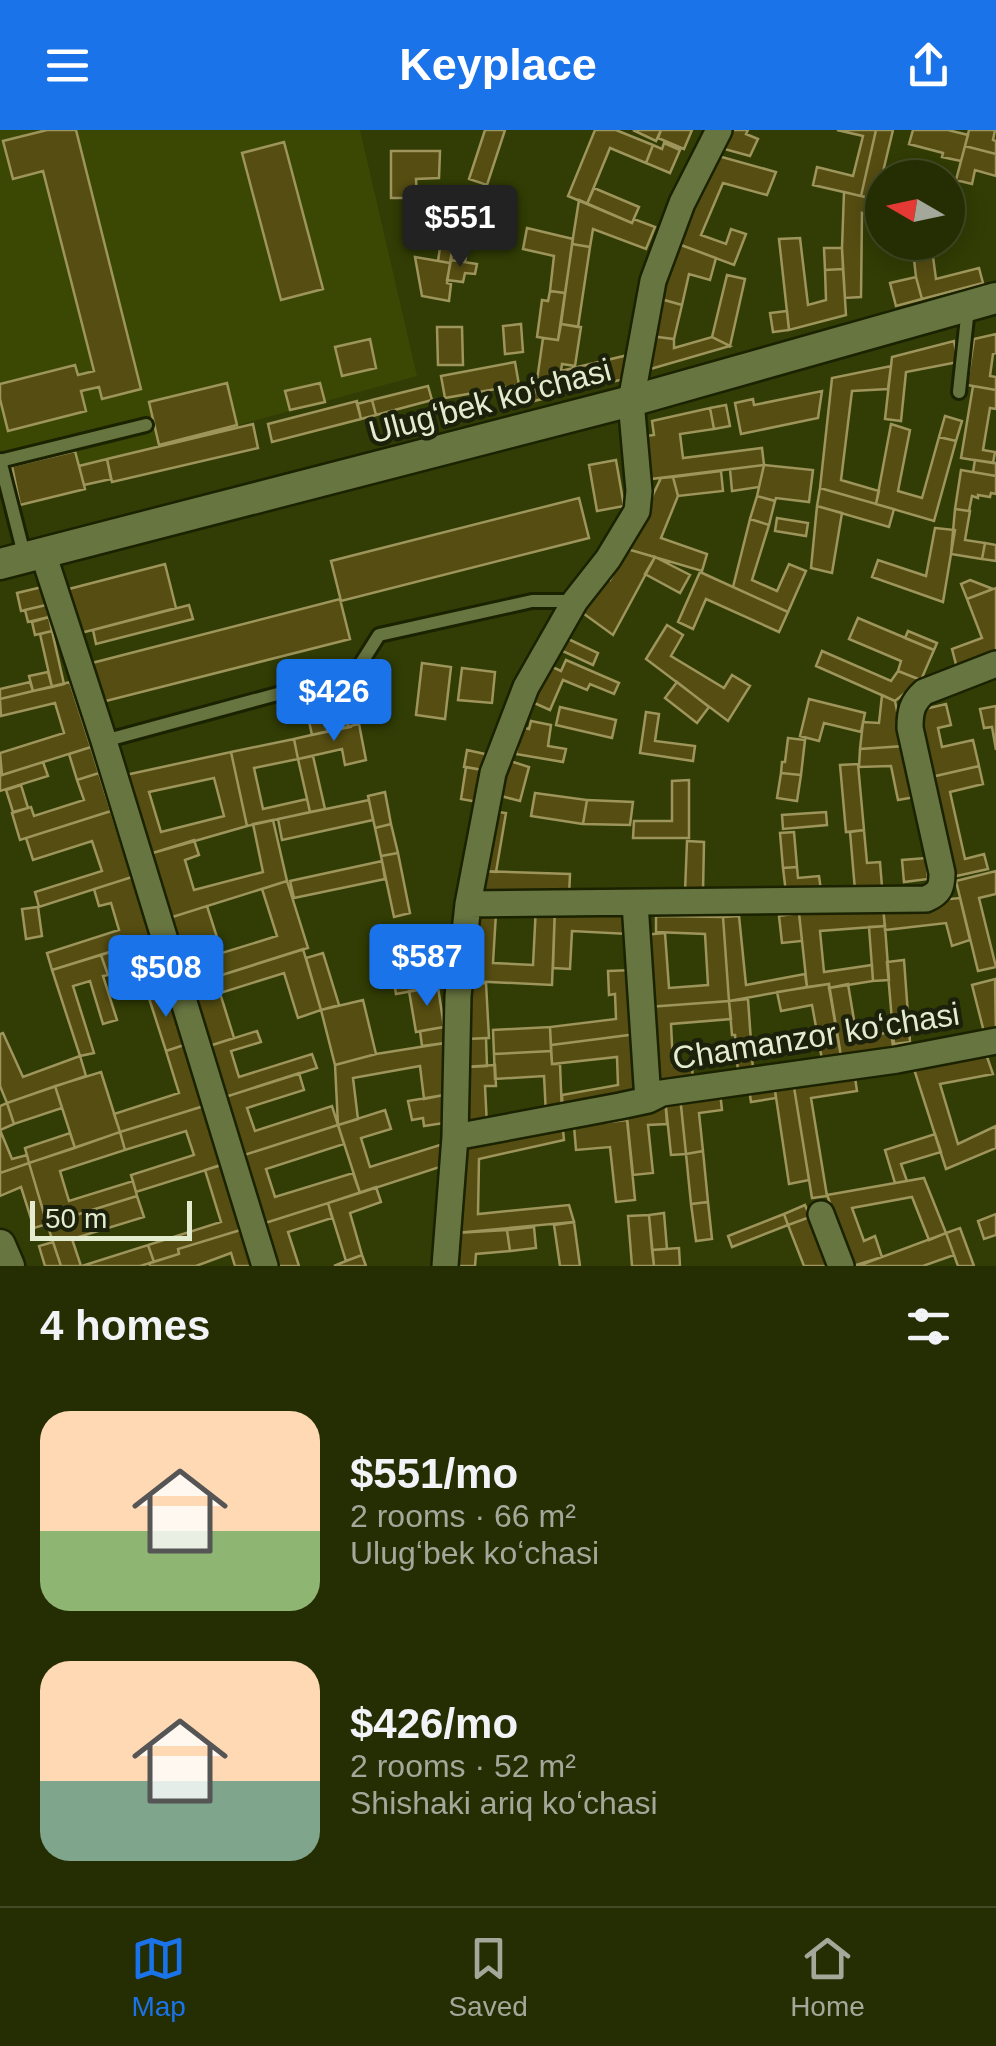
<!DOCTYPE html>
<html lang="en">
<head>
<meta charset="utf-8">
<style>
  body { margin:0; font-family:Arial,sans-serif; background:#313a12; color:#f1f3f6; height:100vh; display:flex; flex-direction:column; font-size:38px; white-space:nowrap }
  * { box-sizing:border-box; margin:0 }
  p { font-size:32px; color:#a3a89a }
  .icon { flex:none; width:55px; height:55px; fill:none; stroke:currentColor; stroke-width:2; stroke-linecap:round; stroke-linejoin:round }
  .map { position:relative; height:1136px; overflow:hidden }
  .drawer { display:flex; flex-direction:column; background:#252e03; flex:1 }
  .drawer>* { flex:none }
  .needle { width:65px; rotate:279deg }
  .fabs { position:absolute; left:865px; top:30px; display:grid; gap:20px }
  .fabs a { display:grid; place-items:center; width:100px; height:100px; border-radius:50%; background:#252e03; box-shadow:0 5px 25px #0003,0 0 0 2px #424a25; font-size:50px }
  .scale { position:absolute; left:30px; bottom:25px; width:162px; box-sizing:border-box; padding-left:10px; border:5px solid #e3eccf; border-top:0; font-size:28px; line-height:35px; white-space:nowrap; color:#e3eccf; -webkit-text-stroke:8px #1c210b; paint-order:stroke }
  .price { position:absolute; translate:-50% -85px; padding:0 22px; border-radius:10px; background:#1a73e8; color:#fff; font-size:32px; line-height:65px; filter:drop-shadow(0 2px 5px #0008) }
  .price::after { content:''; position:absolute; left:50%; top:60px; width:30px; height:22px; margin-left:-15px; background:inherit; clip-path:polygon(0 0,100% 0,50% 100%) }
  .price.active { background:#222; color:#fff }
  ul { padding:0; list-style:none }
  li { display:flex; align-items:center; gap:30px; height:250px; padding:0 40px }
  li span { display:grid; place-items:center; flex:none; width:280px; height:200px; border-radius:30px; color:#555 }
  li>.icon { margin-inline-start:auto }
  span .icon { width:120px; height:120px; fill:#fffc; stroke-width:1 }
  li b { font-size:42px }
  h2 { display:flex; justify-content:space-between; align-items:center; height:120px; padding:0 40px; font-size:42px }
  header { display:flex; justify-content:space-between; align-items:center; height:130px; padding:0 40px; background:#1a73e8; color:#fff; font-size:45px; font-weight:700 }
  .tab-bar { display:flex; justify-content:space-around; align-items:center; height:140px; border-top:2px solid #424a25; background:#252e03; font-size:28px; color:#a3a89a }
  .tab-bar a { display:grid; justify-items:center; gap:5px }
  .tab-bar .active { color:#1a73e8 }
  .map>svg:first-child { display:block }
  .built { fill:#3b4804 }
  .building { fill:#554d11; stroke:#9e955c; stroke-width:2.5; fill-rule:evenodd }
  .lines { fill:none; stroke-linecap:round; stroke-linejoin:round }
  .service-casing { stroke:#1a2200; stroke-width:18 }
  .minor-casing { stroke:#1a2200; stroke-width:30 }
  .tertiary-casing { stroke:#1a2200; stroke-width:35 }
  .service { stroke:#677540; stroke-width:12 }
  .minor { stroke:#677540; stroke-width:25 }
  .tertiary { stroke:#677540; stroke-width:30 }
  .labels { text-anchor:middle; stroke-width:9; stroke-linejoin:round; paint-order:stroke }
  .street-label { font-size:32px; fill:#e3eccf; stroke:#1c210b }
</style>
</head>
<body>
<header><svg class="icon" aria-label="menu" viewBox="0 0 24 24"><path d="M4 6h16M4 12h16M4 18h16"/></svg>Keyplace<svg class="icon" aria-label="share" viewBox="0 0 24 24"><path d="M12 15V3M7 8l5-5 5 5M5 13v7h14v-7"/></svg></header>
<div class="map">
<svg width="996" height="1136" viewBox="0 0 996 1136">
  <rect width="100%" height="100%" fill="#313d04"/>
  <path class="built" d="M0,0H360L417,246L34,351L25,322L0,327Z"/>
  <path class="building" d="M47,0H76L141,259L102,269L99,257L81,261L86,281L8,301L0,269V254L75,235L78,245L94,241L43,41L13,49L3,11Z
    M485,0H505L487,55L469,49Z
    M595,0H616L653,15L646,33L610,18L587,74L568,66Z
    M633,0H661L656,11Z
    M661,0H692L684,19L658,8Z
    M725,0H748L746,4L758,9L750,26L717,17Z
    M837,0H876L861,66L813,55L817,37L853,46L863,6Z
    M876,0H893L881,50L882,71L861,66Z
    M913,0H948L968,5L961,31L942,27L943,23L909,14Z
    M969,0H995L993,10L996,11V24L965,16Z
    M284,12L323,159L281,170L242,23Z
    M664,13L680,20L670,43L646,33L653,15L662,19Z
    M965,16L996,24V46L975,40L972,54L956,50Z
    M391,21H440L439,48L416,49L417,68H391Z
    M711,24L776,42L767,65L723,53L701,105L726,114L731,99L746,104L734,135L673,112Z
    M594,58L639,77L632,93L587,74Z
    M844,62L882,71V89L862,83L861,167L845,168L842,118Z
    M461,67L494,72L491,89L473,86L465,132L451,130Z
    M579,70L632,93L634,89L655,97L646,119L593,99L590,117L572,114Z
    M527,98L573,109L565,163L550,161L554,126L523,119Z
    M800,108L808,175L826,170L825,140L843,139L846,185L789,200L779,109Z
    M441,111L453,113L450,133L438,131Z
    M673,112L716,128L710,150L689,144L682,175L657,168Z
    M912,112H931L936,149L979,138L983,153L922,169L916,147Z
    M572,114L590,117L578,197L561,194Z
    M824,118H842L843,139L825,140Z
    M415,127L450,133L447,153L451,154L449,171L422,166Z
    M451,130L477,134L475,144L465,143L463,152L447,150Z
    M727,145L745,149L730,216L712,207Z
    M916,147L922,169L896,176L890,153Z
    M550,161L565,163L558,210L537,207L542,170L548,171Z
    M657,168L682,175L674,209L650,206Z
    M787,181L789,200L773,202L770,183Z
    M521,194L523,222L505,224L503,196Z
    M561,194L581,197L575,236L562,234L561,241L628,225L624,249L534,271L543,208L558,210Z
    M437,197H462L463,235H438Z
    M996,204V223L993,224L990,246L996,247V260L967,255L974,209Z
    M650,206L674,209V218L712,207L730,216L647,240Z
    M370,209L376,238L342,246L335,217Z
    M954,211L958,232L906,242L901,291L885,289L892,227Z
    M515,232L519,255L445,268L441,246Z
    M891,236L888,259L852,261L841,350L879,361L876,374L820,358L832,248Z
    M227,253L237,295L159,315L149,272Z
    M320,253L325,272L290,280L285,261Z
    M428,256L432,270L376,285L372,270Z
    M973,256L996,260V279L990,278L983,320L995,322L993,333L961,328Z
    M822,261L818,288L741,304L735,273L753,269L754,275Z
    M372,270L376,285L361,289L357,274Z
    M357,271L361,289L272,312L268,294Z
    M726,275L730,296L714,299L710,278Z
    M710,278L714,299L680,304L683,328L762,318L764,335L651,349L646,306L654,305L652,291Z
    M945,286L962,291L956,311L939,307Z
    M253,294L258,318L112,352L107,329Z
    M891,294L910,300L898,361L922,368L939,307L956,311L934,391L876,374Z
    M75,321L85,359L20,375L12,336Z
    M107,329L111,349L84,355L79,336Z
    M616,330L624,376L597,381L589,335Z
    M975,330L996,333V346L973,342Z
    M764,335L759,357L732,361L730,339Z
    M764,335L813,340L809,372L776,368L775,371L757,366Z
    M961,340L996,346V364L991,363L990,367L978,365V368L972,366L969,381L955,379Z
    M721,341L723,361L678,366L673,347Z
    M673,347L678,366L661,408L707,424L702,441L627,419L661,348Z
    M820,358L894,379L889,397L817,376Z
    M757,366L775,371L769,395L750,389Z
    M579,368L589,408L341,471L331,431Z
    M817,376L842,383L832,443L811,438Z
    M955,379L970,381L965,410L985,413L982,429L951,424Z
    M777,388L808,393L806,406L775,401Z
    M750,389L769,395L752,450L777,461L789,434L806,441L788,482L733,457Z
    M935,398L955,400L943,472L872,447L878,430L926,446Z
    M985,413L996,415V431L982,429Z
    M627,419L655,427L613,505L580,481L604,446L610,450Z
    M655,427L690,445L680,463L645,444Z
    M165,434L176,478L81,503L69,459Z
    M700,442L788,482L779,502L706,469L693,499L678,492Z
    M970,450L993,459L967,469L961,454Z
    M42,457L46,475L21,481L17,463Z
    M996,458V528L958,542L952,519L982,508L967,469Z
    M340,469L350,509L102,572L92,533Z
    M46,475L49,487L28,492L25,480Z
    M189,475L193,489L96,514L93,500Z
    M49,487L52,501L35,505L32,492Z
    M858,488L934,520L921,550L898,541L901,531L849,509Z
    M667,495L683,505L671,526L724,558L732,545L750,556L728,591L646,529Z
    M52,501L64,554L52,557L40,504Z
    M908,501L937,513L934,520L905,508Z
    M564,507L598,523L593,535L558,519Z
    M822,521L891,551L898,541L921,550L895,571L816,536Z
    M566,530L619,553L614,564L590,554L587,560L563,550L550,580L532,572L548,535L561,541Z
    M422,533L451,537L445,589L416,585Z
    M462,538L495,542L492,573L458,570Z
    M48,542L52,557L33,561L29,546Z
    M30,552L33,561L0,569V559Z
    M70,552L91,617L2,645L0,623L64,603L55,573L1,586L0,569Z
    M677,552L709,577L697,593L665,568Z
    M882,565L895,571L904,616L860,619L863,592L879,593Z
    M321,569L350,597L312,605L305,573Z
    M809,569L865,583L861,602L824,593L819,611L800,606Z
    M946,574L951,595L938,598L942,617L973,610L979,636L927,648L912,582Z
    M996,576V620L992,597L984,598L980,579Z
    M560,577L616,590L612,608L556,595Z
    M646,582L659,584L655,611L695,616L693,631L640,623Z
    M531,591L551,595L548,616L566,619L563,632L516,624L521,597L529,599Z
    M359,594L366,630L345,635L342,619L298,629L294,609Z
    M788,608L805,610L801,645L781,643L782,632H785Z
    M294,609L298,629L254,638L263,679L307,669L310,682L247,696L231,622Z
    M904,616L915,667L898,670L891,636L859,637L860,619Z
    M91,617L99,643L77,650L69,624Z
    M467,620L485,624L483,640L464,637Z
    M231,622L247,696L146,725L121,646ZM214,648L224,686L161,702L149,662Z
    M313,626L325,679L310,682L298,629Z
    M507,630L529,637L520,671L497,665Z
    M43,632L48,646L0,661V638L2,645Z
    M858,634L864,700L846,702L840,635Z
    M979,636L983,654L950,662L965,729L984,724L988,739L952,747L927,648Z
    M466,637L483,640L478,672L461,669Z
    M99,643L111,681L20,710L12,683L31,677L34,686L84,670L77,650Z
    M781,643L801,645L797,671L777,668Z
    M689,650V708H633L634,691H672V651Z
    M21,655L28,678L13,682L6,660Z
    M385,662L391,694L375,698L368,666Z
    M535,663L587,670L583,694L531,686Z
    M369,670L373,690L282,710L278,689Z
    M587,670L633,672L630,695L583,694Z
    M111,681L132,747L39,777L35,762L102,741L92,711L33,730L26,708Z
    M490,681L506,683L496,742L480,741Z
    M826,682L827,695L783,699L782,685Z
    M273,690L287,751L166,789L146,725L194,710L199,725L185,730L194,760L263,742L253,694Z
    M391,694L398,723L381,726L375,698Z
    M864,700L867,733L880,732L882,757L855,760L850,702Z
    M794,702L797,737L783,738L780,703Z
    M687,711L704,712L703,762H685Z
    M398,723L410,783L394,787L381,726Z
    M926,728L928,749L904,752L902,730Z
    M382,731L385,749L294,768L290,751Z
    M797,737L798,748L819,746L821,760L786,763L783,738Z
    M480,741L570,744L569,767L479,764Z
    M996,741V764L979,768L996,837L978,841L956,751Z
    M132,747L151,809L52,840L47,823L119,800L111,773L99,776L94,759Z
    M287,751L308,818L187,856L166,789L207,776L222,823L277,806L262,759Z
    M960,768L970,810L952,816L946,793L885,800L883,775Z
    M536,776L555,777L552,855L470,851L473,782L496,783L493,833L533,835Z
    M38,777L42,806L26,809L22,779Z
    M555,777L630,780L628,804L572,801L570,839L553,838Z
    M883,778L885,796L820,801L824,842L872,835L873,851L829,858V854L807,857L799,783Z
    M799,783L802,811L782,813L779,786Z
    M656,786L723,787L729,871L648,877L642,805L665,803L669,858L708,855L705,804L656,802Z
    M739,786L746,855L805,844L807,857L729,871L723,787Z
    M885,796L889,850L873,851L869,797Z
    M437,802L446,855L396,864L387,810Z
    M151,809L167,859L148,865L139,835L108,845L101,825Z
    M303,819L321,880L298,888L284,843L220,863L234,908L206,917L187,856Z
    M323,823L339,875L321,880L306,828Z
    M101,825L108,845L103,846L117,890L103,894L90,851L73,856L94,923L80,926L52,840Z
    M904,830L910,912L894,914L887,832Z
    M634,840L637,904L551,915L550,897L616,889L615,864L609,865L608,841Z
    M995,849L996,903L985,906L972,855Z
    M486,853L489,908L467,909L464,855Z
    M829,854L842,932L823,935L812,875L781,881L777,862Z
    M848,854L857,908L891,902L894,923L842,932L829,858Z
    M438,857L444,897L416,902L409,861Z
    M167,859L184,915L166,921L148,865Z
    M748,869L753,940L738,942L735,905H732L729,871Z
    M363,870L376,924L335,935L321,880Z
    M729,871L731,889L671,894L673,935L692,934L693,953L654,956L648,877Z
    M444,897L445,913L422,916L420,901Z
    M550,897L551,921L494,924L493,900Z
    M257,901L261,912L231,921L239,947L312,924L317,938L222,968L206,917Z
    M3,903L23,947L80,926L86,946L7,973L0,956V904Z
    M637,904L640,969L563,983L562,965L618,955L617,927L552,934L551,915Z
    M486,908L487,936L469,937L467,909Z
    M445,913L444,965L424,969L420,936L353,948L358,989L338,995L335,935L376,924Z
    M184,915L204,976L120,1002L114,984L179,963L166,921Z
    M551,921L552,934H560L562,984L546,985L544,946L495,949L494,924Z
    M985,921L993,944L940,954L958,1014L996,996V1018L946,1039L913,936Z
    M495,935L496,956H485L487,996L466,997L464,937Z
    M854,941L857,961L811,968L827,1066L812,1068L793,951Z
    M101,942L120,1002L75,1018L55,956Z
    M299,943L304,960L247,978L255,1001L332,976L338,995L241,1026L222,968Z
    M793,951L809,1050L789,1054L774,954Z
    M774,954L776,968L751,972L749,958Z
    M55,956L62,978L14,994L7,973Z
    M720,962L722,980L699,983L703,1021L686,1024L680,966Z
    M444,965V993L424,996L423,988L412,990L408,971Z
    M680,966L686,1024L671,1025L665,968Z
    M665,968L667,994L648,995L653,1043L633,1045L626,978Z
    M7,973L14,994L0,1000L12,1029L27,1025L29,1033L0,1043V976Z
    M204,976L222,1035L136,1062L131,1045L194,1025L186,1001L125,1020L120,1002Z
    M385,980L391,999L361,1008L370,1037L443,1014L449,1034L360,1063L338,995Z
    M562,990L564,1010L479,1029L478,1084L569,1075L574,1092L455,1103L458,1011Z
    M627,990L635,1070L616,1072L610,1017L576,1020L574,996Z
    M338,995L344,1014L266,1039L275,1067L353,1043L360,1063L262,1094L241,1026Z
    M120,1002L125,1020L60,1041L69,1071L133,1051L137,1066L47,1094L29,1033Z
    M70,1003L75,1018L29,1033L25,1018Z
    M935,1004L941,1022L901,1034L907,1051L895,1053L885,1020Z
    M703,1021L708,1072L691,1074L686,1024Z
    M29,1033L47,1094L34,1098L21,1057L0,1066V1043Z
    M226,1033L247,1098L178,1119L179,1124L154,1132L148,1115L221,1092L205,1040Z
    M924,1048L946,1103L929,1110L912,1067L852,1078L864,1111L875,1106L882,1127L853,1136L827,1065Z
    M376,1057L381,1072L350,1083L362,1125L346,1131L328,1073Z
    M137,1066L144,1087L72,1109L81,1136H61L47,1094Z
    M708,1072L712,1109L696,1111L691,1074Z
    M328,1073L332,1088L288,1102L299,1136H279L265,1093Z
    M805,1075L810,1087L788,1095L784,1084Z
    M664,1083L667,1119L652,1120L649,1085Z
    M784,1084L788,1095L732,1117L728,1106Z
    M996,1084V1105L984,1109L978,1091Z
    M649,1085L654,1136H632L628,1086Z
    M810,1087L829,1136H804L788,1095Z
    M574,1092L580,1136H560L554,1095Z
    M534,1097L536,1118L510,1121L507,1100Z
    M247,1098L258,1136H235L231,1123L196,1136H150L149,1133L179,1124L178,1119Z
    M960,1098L974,1136H958L946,1103Z
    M507,1100L510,1121L476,1124L475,1136H453L455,1103Z
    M946,1103L954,1125L923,1136H858Z
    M53,1112L61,1136H45L39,1116Z
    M148,1115L154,1132L140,1136H82Z
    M679,1118L680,1136H654L652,1120Z
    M362,1125L366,1136H334L346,1131Z"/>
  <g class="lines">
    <g class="service-casing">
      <path id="service" d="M959,262L968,178
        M0,330L25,428
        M0,331L146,295
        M104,611L355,543L379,505L532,471H575"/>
    </g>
    <g class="minor-casing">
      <path id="minor" d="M43,423L104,611L265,1136
        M635,773L648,970
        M468,774L926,769C940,763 942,757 942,743L910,598C910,581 912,573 924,562L996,534
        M455,1007L620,976L648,970L662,963L897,930L996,911
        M821,1084L841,1136
        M445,1136L455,1007L458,866L468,774L493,643L526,557L575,471L608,429L637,381L639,361L631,271L653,151L682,73L719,0"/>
    </g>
    <g class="tertiary-casing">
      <path id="tertiary" d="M0,434L631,271L996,168
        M0,1115L9,1136"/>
    </g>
    <use href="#service" class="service"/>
    <use href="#minor" class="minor"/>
    <use href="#tertiary" class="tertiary"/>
  </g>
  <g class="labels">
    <g class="street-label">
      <text transform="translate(490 271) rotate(-15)" y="11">Ulugʻbek koʻchasi</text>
      <text transform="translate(816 906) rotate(-9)" y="11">Chamanzor koʻchasi</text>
    </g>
  </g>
</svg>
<div class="fabs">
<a><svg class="needle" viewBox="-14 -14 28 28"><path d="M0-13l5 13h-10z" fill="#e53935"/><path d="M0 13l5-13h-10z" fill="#a3a89a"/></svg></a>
</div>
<div class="scale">50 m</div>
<b class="price active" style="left:460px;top:140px">$551</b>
<b class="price" style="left:334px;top:614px">$426</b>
<b class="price" style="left:427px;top:879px">$587</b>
<b class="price" style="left:166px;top:890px">$508</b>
</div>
<section class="drawer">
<h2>4 homes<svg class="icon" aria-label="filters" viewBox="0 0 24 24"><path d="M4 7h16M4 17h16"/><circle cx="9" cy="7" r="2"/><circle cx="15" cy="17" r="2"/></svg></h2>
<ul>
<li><span style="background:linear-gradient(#ffd9b3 60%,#8fb573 0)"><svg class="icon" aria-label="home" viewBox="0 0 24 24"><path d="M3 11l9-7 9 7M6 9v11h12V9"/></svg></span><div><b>$551/mo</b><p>2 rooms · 66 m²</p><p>Ulugʻbek koʻchasi</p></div></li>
<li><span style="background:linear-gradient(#ffd9b3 60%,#7fa58c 0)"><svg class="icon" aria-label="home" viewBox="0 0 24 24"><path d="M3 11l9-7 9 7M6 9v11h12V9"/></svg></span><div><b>$426/mo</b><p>2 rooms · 52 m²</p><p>Shishaki ariq koʻchasi</p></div></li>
</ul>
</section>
<nav class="tab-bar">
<a class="active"><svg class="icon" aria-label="map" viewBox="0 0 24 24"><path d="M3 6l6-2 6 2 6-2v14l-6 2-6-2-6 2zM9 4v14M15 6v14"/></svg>Map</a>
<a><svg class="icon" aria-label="saved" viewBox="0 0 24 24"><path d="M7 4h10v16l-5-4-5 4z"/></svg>Saved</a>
<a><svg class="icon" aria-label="home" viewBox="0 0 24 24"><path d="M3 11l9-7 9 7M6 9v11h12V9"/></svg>Home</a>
</nav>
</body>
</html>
